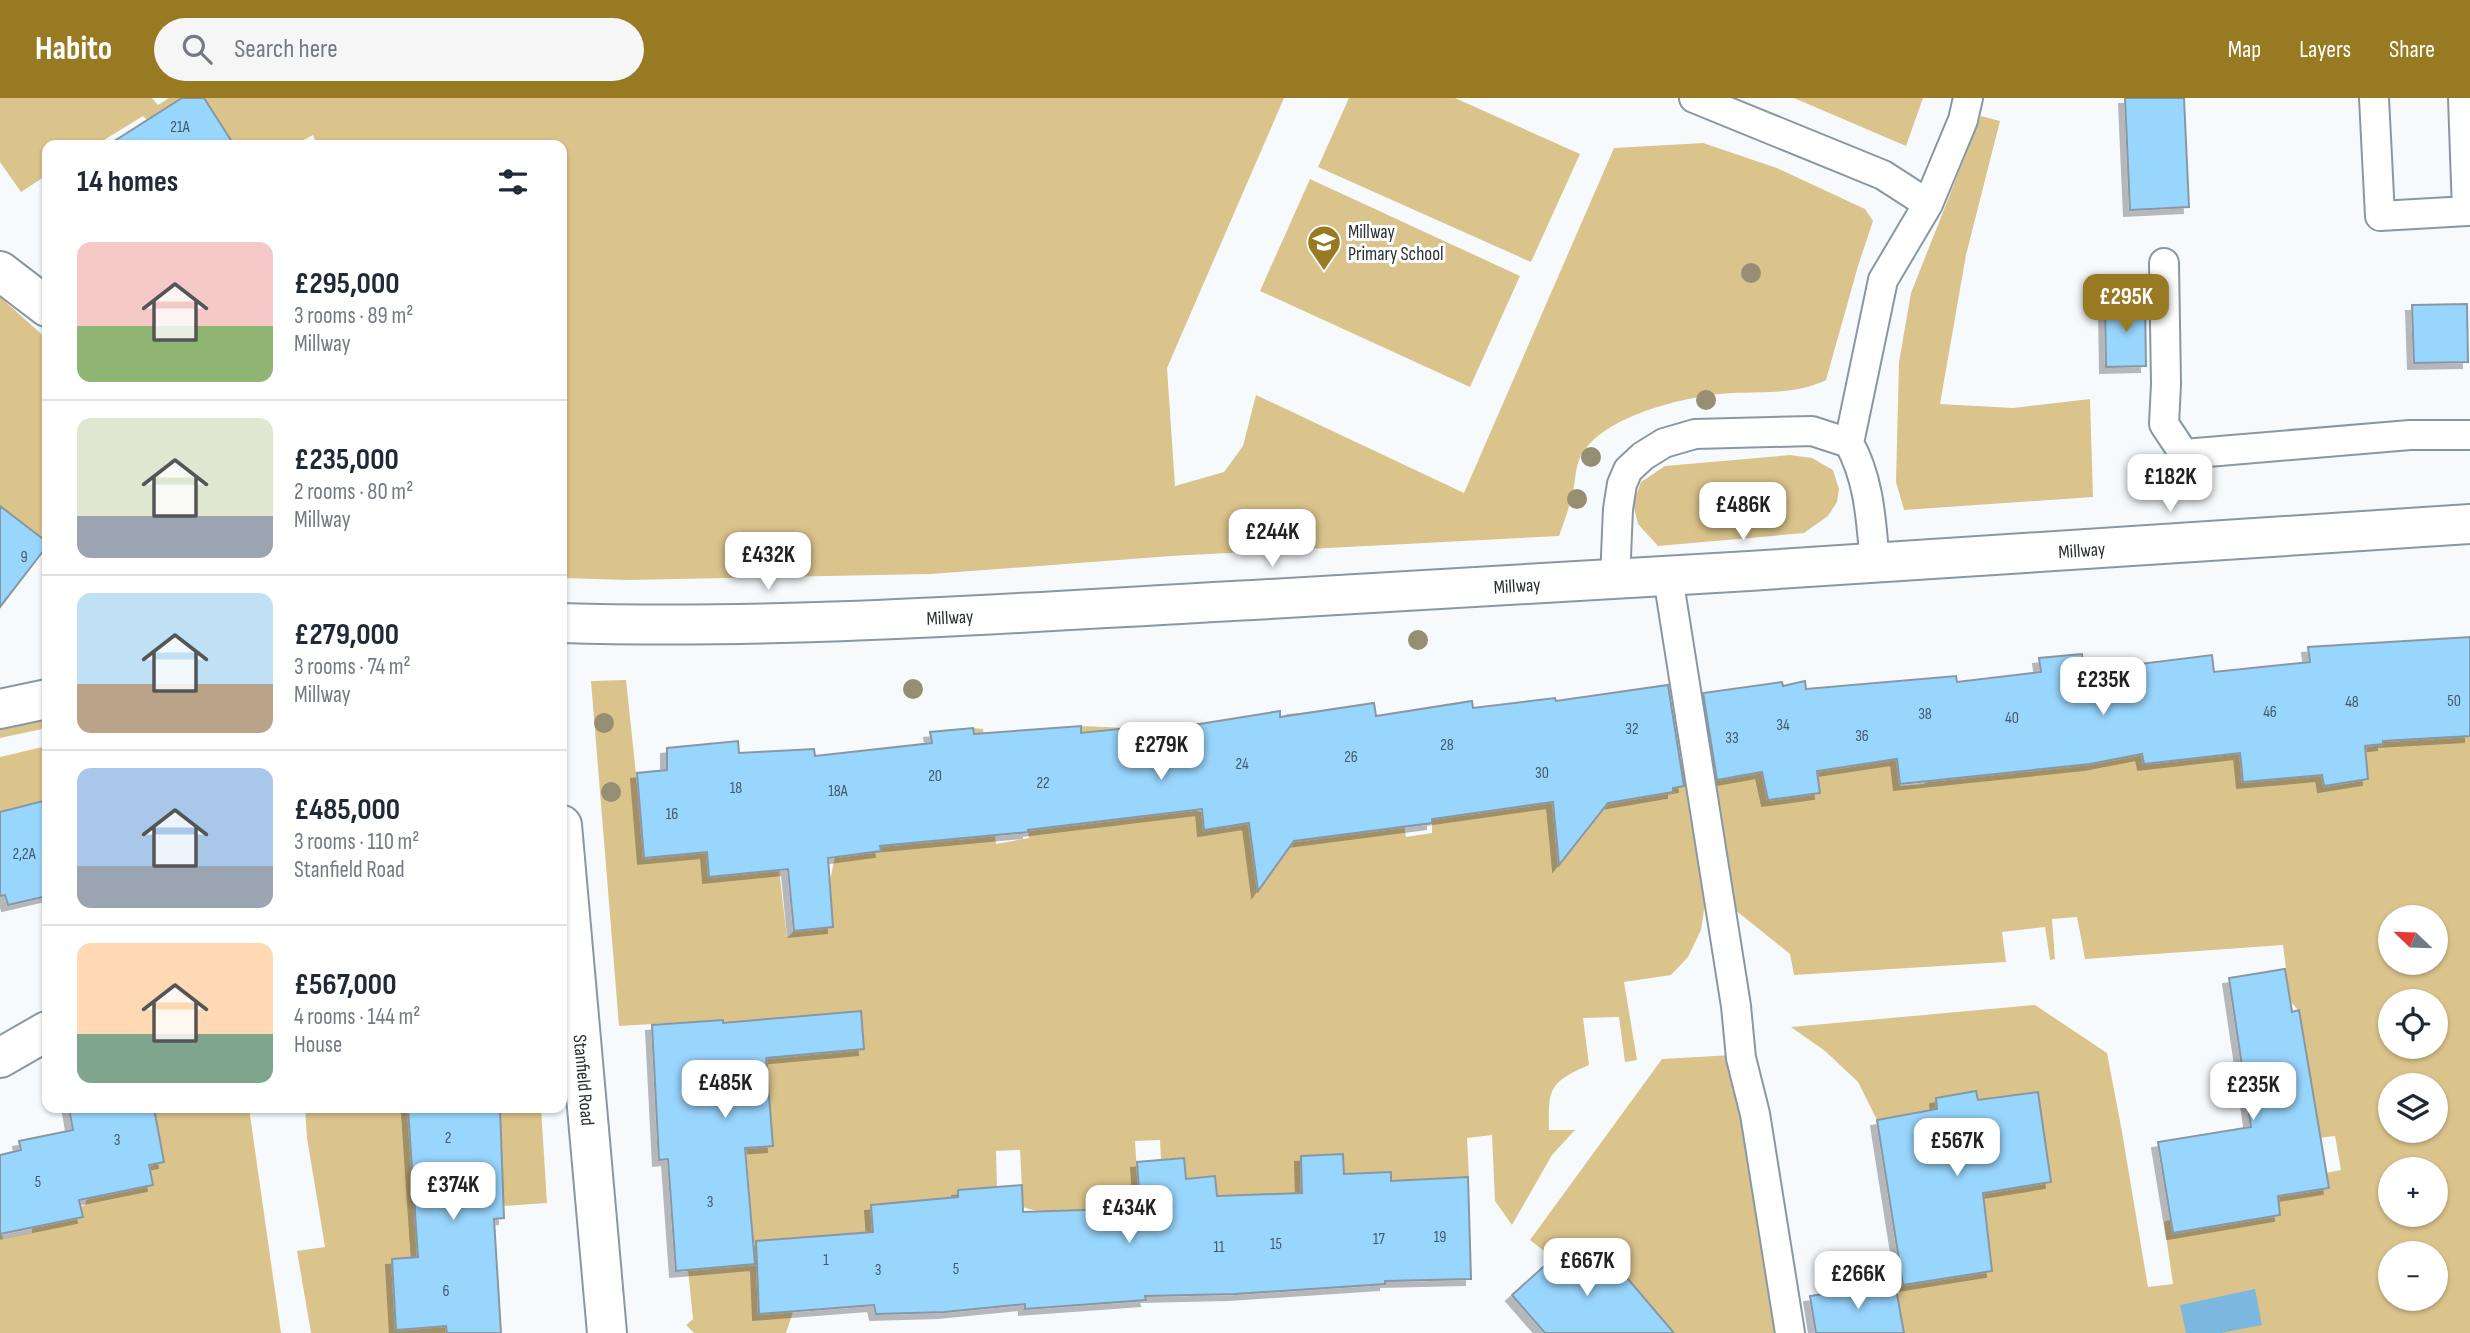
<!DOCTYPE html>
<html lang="en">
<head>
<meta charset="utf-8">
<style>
  body { margin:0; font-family:"Sofia Sans Condensed",sans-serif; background:#f6f6f7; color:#1f2937; height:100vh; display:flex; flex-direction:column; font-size:26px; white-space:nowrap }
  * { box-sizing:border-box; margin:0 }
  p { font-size:23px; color:#747a83 }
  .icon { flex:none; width:38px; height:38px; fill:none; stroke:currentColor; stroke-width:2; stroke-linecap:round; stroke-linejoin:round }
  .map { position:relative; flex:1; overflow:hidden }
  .panel { position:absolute; left:42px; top:42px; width:525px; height:973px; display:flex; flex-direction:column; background:#fff; border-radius:14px; box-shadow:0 2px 5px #0004 }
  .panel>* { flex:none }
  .needle { width:46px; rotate:293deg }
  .tools { position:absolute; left:2378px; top:807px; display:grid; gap:14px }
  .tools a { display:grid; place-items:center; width:70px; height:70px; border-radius:50%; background:#fff; box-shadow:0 2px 5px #0004; font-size:35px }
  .price { position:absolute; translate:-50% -60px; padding:0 16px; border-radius:14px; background:#fff; color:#222; font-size:23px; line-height:46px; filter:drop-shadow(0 2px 4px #0008) }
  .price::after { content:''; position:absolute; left:50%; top:42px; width:21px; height:16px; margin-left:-10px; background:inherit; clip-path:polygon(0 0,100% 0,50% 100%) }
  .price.on { background:#987a23; color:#fff }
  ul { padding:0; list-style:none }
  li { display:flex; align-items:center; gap:21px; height:175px; padding:0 35px }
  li+li { border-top:2px solid #e0e1e3 }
  li span { display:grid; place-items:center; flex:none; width:196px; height:140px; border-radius:14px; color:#555 }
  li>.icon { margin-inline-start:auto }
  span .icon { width:84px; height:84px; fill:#fffc; stroke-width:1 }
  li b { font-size:30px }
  h2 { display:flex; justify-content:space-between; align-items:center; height:84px; padding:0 35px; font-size:30px }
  header { display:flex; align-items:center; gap:42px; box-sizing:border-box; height:98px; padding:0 35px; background:#987a23; color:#fff }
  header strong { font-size:33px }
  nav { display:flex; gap:38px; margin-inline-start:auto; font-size:24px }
  .search { width:490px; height:63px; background:#f6f6f7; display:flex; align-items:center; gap:18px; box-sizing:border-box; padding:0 24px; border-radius:38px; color:#747a83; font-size:26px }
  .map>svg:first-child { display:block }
  .green { fill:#dbc48c; fill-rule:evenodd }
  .water { fill:#7bb7df }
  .building { fill:#99d6fe; stroke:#8898a3; stroke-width:2; filter:url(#shadow) }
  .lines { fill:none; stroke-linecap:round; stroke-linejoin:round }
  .service-casing { stroke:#8898a3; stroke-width:32 }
  .minor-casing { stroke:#8898a3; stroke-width:42 }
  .service { stroke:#fff; stroke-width:28 }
  .minor { stroke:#fff; stroke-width:38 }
  .tree { fill:#968e73 }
  .labels { text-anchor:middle; stroke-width:6; stroke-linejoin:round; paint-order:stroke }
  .number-label { font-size:16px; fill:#455966 }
  .poi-label { font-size:19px; fill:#292f33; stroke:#fff; text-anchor:start }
  .street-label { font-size:19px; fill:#292f33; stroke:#fff }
</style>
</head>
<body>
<header>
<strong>Habito</strong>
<div class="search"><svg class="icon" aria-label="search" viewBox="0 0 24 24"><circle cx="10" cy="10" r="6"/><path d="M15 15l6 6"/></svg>Search here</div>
<nav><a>Map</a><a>Layers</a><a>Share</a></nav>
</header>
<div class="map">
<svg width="2470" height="1235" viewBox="0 0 2470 1235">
  <defs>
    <filter id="shadow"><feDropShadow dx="-6" dy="6" stdDeviation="0" flood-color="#0004"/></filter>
  </defs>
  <rect width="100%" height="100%" fill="#f7fafd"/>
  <path class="green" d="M0,0H152L158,7L169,0H182L147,22L143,18L96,47H47V77L21,94L0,64Z
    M204,0H1284L1167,270L1175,388L1224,374L1243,348L1256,297L1464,395L1614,50L1703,45L1777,70L1865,111L1873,123L1858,168L1826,282C1789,300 1750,291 1711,297C1670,303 1593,322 1578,365C1575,375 1575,387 1572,397C1569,411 1564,424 1559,438L1171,458L931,476L629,482L562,480V357L565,349L562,341V47H317L313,37L294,47H207L226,34Z
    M1349,0H1455L1580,56L1531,164L1318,69Z
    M1794,0H1923L1906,48Z
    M1981,18L2000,23L1966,157L1940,306L2013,310L2090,301L2093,399L1904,412L1896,384L1899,264L1911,195Z
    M1310,81L1520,178L1470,289L1260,193Z
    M0,199L47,241V444L0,408Z
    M1790,357L1812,360L1833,372L1839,391L1837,404L1828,418L1804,435L1658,448L1638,426L1633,406L1641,384L1665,368Z
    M626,582L645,760L707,754L710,779L770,773L773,720L787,840L794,833L833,829L830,782L835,759L881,753L872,655L890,650L900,746L942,742L981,704L973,630L983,631L996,746L1029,740L1028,732L1090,725L1081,628L1128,630L1136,676L1162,696L1164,716L1191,712L1202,714L1205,732L1249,725L1266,763L1282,760L1291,747L1286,710L1299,692L1286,616L1314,614L1331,738L1391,730L1388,701H1400L1406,739L1432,735V721L1553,703L1580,740L1590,728L1580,663L1669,664L1682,661L1705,806L1701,832L1688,859L1671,877L1624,884L1637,962L1625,964L1619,919L1583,920L1589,967C1549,984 1548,991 1549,1032H1575L1552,1057L1512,1127L1495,1103L1492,1037L1467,1040L1469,1079L1446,1080L1393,1107L1391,1074L1344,1076L1343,1056L1301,1058L1302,1095L1283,1096L1284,1108L1218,1113L1215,1079L1186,1081L1161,1062L1160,1042L1135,1043L1139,1107C1109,1110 1049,1120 1023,1109L1020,1052L996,1053L997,1089L958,1092L959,1110H909L900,1104L871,1107L873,1134L758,1185L759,1216L793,1214L786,1235H694L686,1227L693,1221L688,1172L752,1126L746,1050L773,1048L771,1018L729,972L723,922L619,928L591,583ZM795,919L799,957L756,961L752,922Z
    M47,620V630L0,640V630Z
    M2382,625L2470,638V1235H1904L1895,1185L1903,1187L1992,1173L1983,1095L2051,1084L2038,994L1978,1002L1976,993L1937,1011L1877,1022L1858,984L1825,953L1791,929L2035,907L2107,955L2122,1034L2148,1189L2173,1186L2164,1124L2171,1121L2280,1117L2278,1098L2328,1090L2326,1075L2341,1072L2335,1038L2319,1040L2299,913L2290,903L2283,847L2085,861L2077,819L2052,821L2055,861L2050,862L2045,829L2002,834L2006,864L1794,877L1790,856L1734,811L1715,683L1762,674L1768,702L1819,695L1816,664L1870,656L1873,665L1897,661L1900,688L1924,686L1932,675L2087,649L2090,666L2142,656L2144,666L2188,661L2186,639L2237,632L2244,684L2322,677L2324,688L2368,681L2365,648L2383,646ZM2390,819H2436V864H2390ZM2390,903H2436V948H2390ZM2390,987H2436V1032H2390ZM2390,1071H2436V1116H2390ZM2390,1155H2436V1200H2390Z
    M47,648V702L0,714V659Z
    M1733,957L1779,1235H1674L1622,1174L1593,1146L1572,1165L1562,1153L1553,1160L1530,1142L1662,961Z
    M154,1010H249L281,1235H0V1129L3,1141L32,1135V1129L85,1107L87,1100L153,1087L149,1067L164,1064Z
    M305,1010H408L413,1062L446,1125L396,1232L446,1228L447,1235H311L297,1153L325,1149L307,1040Z
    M500,1010H541L547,1105L503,1108Z"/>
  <path class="water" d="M2255,1191L2262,1227L2221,1235H2186L2180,1207Z"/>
  <path class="building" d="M182,0H204L234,47H108Z
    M2125,0H2184L2189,109L2130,112Z
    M2145,204L2146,268L2106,269L2105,205Z
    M2467,206L2468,264L2414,265L2412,207Z
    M0,408L47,444V448L0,509Z
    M2470,539V638L2383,643V646L2365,648L2368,681L2324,688L2322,677L2243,684L2240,655L2144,666L2142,656L2090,666L1900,686L1897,661L1817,673L1820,695L1768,702L1762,674L1717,682L1703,595L1782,584L1783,588L1805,583L1806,591L1956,578L1957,584L2041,574L2039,560L2082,556L2084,573L2212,557L2214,574L2310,564L2308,549Z
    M1668,587L1684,688L1673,690V694L1608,705L1559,767L1553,704L1432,721V725L1294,743L1258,793L1249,725L1204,732L1202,711L1028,732V734L880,748L881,753L828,760L833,829L794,833L788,771L709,779L707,754L644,760L637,675L667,672V650L738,643L739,655L814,651L815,658L932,645L930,634L973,630L974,636L1081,628V635L1167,626L1168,631L1280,613V619L1374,605L1376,618L1472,603L1473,610L1555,600L1556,603Z
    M47,702V798L8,807L5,797L0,798V714Z
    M2285,871L2292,914L2299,912L2329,1090L2278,1098L2280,1117L2173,1135L2158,1044L2251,1029L2229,880Z
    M861,913L864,951L766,960L773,1048L745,1050L755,1166L676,1173L668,1061L659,1062L652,927L723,922V925Z
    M1976,993L1978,1002L2038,994L2051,1084L1983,1095L1992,1173L1903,1187L1877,1022L1937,1011L1936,1000Z
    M69,1010H154L164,1064L149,1067L153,1087L79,1102L83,1119L0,1136V1057L21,1052L19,1043L73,1032Z
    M408,1010H500L504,1120L494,1121L501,1235H447L446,1228L396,1232L392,1161L418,1159Z
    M1343,1056L1344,1076L1391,1074V1083L1468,1079L1471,1181L1385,1183V1186L1235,1196L1145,1198L1146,1202L1025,1211V1206L944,1214L876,1216L874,1207L759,1216L756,1143L873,1134L871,1107L958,1099V1092L1022,1087L1023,1114L1083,1112L1140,1107L1137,1064L1184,1060L1186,1081L1215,1078L1217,1098L1302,1095L1301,1058Z
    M1593,1145L1622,1174L1674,1235H1545L1512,1197L1561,1153L1572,1165Z
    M1895,1185L1904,1235H1816L1810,1198Z"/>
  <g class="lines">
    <g class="service-casing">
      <path id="service" d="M1694,0L1883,77L1928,106
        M2374,0L2380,118L2467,113L2463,0
        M2164,165L2166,286L2164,326L2184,356L2410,337H2470
        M1849,345L1883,182L1928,106L1963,22L1968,0
        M1668,479L1736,908L1741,960L1755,1016L1790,1235
        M1615,482L1618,411L1622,386L1628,372L1643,358L1664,345L1695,336L1812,333L1849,345C1870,383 1871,424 1875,466"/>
    </g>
    <g class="minor-casing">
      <g id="minor">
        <path d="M0,173L47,209"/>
        <path id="s1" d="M562,525C792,532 1023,514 1253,502C1659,480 2064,453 2470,426"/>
        <path d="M0,611L47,601"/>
        <path id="s2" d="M562,727L607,1235"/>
        <path d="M0,960L47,933"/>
      </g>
    </g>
    <use href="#service" class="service"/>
    <use href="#minor" class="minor"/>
  </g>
  <g class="tree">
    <circle cx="1751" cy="175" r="10"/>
    <circle cx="1706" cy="302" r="10"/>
    <circle cx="1591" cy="359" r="10"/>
    <circle cx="1577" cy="401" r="10"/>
    <circle cx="1418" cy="542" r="10"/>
    <circle cx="913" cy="591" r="10"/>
    <circle cx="604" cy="625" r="10"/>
    <circle cx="611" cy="694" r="10"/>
  </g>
  <defs>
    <g id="school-pin" transform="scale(1.75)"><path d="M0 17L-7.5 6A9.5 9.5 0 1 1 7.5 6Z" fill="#987a23" stroke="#fff"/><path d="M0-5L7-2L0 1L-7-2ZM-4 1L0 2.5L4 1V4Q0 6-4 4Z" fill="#fff"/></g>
  </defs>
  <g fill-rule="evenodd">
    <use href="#school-pin" x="1324" y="144"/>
  </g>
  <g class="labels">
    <g class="number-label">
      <text x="180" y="34">21A</text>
      <text x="24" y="464">9</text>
      <text x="2454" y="608">50</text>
      <text x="2352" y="609">48</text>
      <text x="2270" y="619">46</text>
      <text x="1925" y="621">38</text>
      <text x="2012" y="625">40</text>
      <text x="1783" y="632">34</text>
      <text x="1632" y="636">32</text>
      <text x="1862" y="643">36</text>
      <text x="1732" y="645">33</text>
      <text x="1447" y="652">28</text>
      <text x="1351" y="664">26</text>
      <text x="1242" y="671">24</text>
      <text x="1542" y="680">30</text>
      <text x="935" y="683">20</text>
      <text x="1043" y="690">22</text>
      <text x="736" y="695">18</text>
      <text x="838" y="698">18A</text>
      <text x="672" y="721">16</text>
      <text x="24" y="761">2,2A</text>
      <text x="448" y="1045">2</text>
      <text x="117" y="1047">3</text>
      <text x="38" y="1089">5</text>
      <text x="710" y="1109">3</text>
      <text x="1440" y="1144">19</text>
      <text x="1379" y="1146">17</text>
      <text x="1276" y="1151">15</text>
      <text x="1219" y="1154">11</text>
      <text x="826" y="1167">1</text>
      <text x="956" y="1176">5</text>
      <text x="878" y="1177">3</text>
      <text x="446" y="1198">6</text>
    </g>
    <g class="poi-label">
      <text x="1348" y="140">Millway<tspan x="1348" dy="22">Primary School</tspan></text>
    </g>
    <g class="street-label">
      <text dy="7" stroke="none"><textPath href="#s1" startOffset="1522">Millway</textPath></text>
      <text dy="7" stroke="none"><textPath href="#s1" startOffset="956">Millway</textPath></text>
      <text dy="7" stroke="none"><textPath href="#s1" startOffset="388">Millway</textPath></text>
      <text dy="7" stroke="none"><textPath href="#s2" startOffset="256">Stanfield Road</textPath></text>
    </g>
  </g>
</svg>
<div class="tools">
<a><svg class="needle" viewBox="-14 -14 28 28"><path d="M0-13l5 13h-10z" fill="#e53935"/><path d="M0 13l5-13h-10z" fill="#747a83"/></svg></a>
<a><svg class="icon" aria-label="locate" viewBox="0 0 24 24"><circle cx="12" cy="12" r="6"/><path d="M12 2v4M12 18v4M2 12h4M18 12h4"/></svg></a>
<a><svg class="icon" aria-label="layers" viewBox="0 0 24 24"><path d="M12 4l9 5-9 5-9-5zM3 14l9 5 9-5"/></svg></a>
<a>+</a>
<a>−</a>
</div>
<b class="price on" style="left:2126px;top:236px">£295K</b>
<b class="price" style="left:2170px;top:416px">£182K</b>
<b class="price" style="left:1743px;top:444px">£486K</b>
<b class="price" style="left:1272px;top:471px">£244K</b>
<b class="price" style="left:768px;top:494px">£432K</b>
<b class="price" style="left:2103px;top:619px">£235K</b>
<b class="price" style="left:1161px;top:684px">£279K</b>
<b class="price" style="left:725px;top:1022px">£485K</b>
<b class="price" style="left:2253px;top:1024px">£235K</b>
<b class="price" style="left:1957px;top:1080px">£567K</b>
<b class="price" style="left:453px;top:1124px">£374K</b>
<b class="price" style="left:1129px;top:1147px">£434K</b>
<b class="price" style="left:1587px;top:1200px">£667K</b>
<b class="price" style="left:1858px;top:1213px">£266K</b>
<section class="panel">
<h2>14 homes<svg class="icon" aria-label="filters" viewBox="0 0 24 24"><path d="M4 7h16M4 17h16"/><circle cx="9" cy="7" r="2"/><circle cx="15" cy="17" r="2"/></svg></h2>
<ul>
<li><span style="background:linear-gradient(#f6c9c9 60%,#8fb573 0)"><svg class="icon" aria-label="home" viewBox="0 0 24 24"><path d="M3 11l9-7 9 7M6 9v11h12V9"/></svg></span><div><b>£295,000</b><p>3 rooms · 89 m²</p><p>Millway</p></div></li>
<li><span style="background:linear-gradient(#dfe7d0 70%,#9aa5b1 0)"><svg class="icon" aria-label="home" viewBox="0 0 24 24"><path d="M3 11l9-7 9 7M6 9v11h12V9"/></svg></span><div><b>£235,000</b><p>2 rooms · 80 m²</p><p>Millway</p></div></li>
<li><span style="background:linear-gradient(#bfe0f5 65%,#b9a48a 0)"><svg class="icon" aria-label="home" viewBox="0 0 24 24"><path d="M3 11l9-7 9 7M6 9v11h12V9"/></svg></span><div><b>£279,000</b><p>3 rooms · 74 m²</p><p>Millway</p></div></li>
<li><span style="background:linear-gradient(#a9c7e8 70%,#9aa5b1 0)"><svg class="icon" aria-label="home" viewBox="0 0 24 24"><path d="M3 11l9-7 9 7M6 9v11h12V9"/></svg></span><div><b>£485,000</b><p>3 rooms · 110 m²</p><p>Stanfield Road</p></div></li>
<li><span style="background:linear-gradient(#ffd9b3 65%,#7fa58c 0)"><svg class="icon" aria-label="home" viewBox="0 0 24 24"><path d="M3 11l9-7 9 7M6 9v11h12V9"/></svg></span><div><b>£567,000</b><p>4 rooms · 144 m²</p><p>House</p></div></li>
</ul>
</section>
</div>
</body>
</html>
